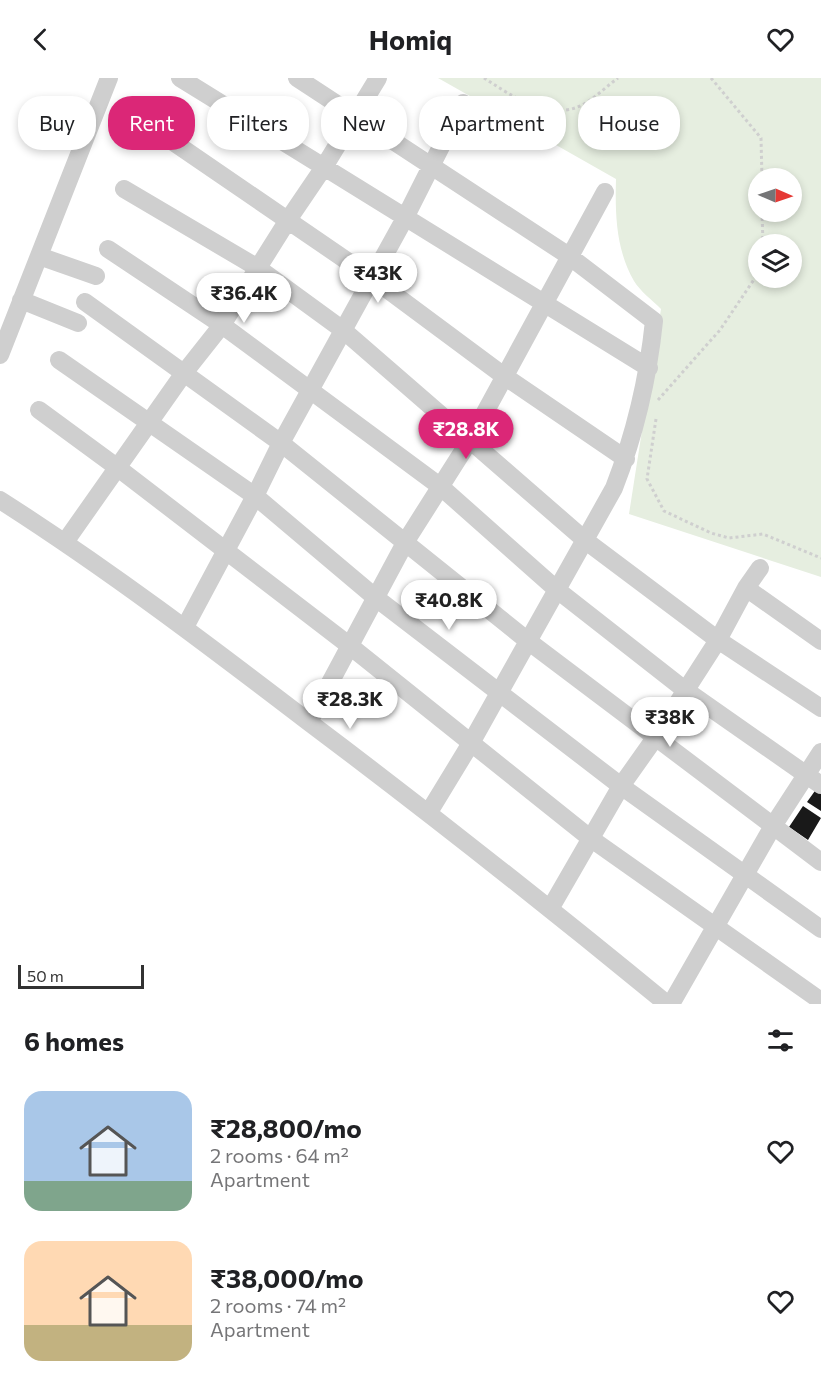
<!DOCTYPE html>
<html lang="en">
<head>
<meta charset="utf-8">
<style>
  body { margin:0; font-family:Commissioner,sans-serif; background:#f2f2f2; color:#202124; height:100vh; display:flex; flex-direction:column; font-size:22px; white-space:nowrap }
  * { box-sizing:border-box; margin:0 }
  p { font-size:20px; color:#757577 }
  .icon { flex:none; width:33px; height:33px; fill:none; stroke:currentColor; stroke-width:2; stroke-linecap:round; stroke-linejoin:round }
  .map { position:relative; height:926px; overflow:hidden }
  .sheet { display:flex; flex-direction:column; background:#fff; flex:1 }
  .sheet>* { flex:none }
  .banner { position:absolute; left:18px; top:18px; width:786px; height:54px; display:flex; gap:12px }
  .needle { width:39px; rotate:92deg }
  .tools { position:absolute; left:748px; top:90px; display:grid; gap:12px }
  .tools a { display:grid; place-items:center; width:54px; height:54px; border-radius:50%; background:#fff; box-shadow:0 3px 9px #0003; font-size:30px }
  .scale { position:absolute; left:18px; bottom:15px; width:126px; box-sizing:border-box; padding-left:6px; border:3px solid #323232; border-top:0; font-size:16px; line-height:21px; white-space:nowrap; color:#323232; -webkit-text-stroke:4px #fff; paint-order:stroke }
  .price { position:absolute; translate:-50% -51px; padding:0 14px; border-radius:21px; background:#fff; color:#222; font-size:20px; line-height:39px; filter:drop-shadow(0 2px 3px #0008) }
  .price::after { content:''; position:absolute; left:50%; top:36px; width:18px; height:14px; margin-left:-9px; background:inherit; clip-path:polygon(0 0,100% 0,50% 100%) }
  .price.active { background:#db2777; color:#fff }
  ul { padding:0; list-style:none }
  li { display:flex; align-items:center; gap:18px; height:150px; padding:0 24px }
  li span { display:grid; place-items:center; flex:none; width:168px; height:120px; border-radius:18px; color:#555 }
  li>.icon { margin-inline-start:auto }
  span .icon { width:72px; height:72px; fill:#fffc; stroke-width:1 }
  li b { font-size:26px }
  h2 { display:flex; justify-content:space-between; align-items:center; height:72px; padding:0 24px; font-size:26px }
  .tag { padding:0 21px; border-radius:24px; background:#fff; box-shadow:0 3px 9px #0003; font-size:21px; line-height:54px }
  .tag.active { background:#db2777; color:#fff }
  header { display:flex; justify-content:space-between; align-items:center; height:78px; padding:0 24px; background:#fff; font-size:27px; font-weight:700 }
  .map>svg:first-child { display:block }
  .green { fill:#e6eee0; fill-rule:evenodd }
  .building { fill:#191919 }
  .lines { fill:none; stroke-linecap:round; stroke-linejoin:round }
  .path { stroke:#cfcfcf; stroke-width:3; stroke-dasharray:3 3; stroke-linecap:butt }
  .minor { stroke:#cfcfcf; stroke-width:18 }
</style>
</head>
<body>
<header><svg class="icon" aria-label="back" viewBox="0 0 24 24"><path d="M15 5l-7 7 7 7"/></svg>Homiq<svg class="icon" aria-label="heart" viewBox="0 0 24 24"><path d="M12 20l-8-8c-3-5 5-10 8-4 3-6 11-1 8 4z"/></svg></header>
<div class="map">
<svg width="821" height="926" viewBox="0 0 821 926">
  <rect width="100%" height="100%" fill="#fff"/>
  <path class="green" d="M438,0H821V499L629,436L661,231C652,222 640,213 634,203C616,172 615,136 616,101ZM759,100H792V134H759ZM759,166H792V200H759Z"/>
  <path class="building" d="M817,710L821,712V733L807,724Z
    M803,728L821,740L808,762L789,749Z"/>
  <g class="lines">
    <path class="path" d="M484,0C512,18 550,45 584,26C596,19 607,8 618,0
      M711,0L761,60L762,100
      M762,134L763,166
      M658,322L720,252L759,194
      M656,341L647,401L664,433L711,455L729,460L763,456L821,480"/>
    <path class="minor" d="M180,0L649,290
      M297,0L569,178L654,243C648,301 635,356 614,410L471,665L429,734
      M147,46L372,200L504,298L626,381
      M124,111L258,190L343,252L586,463L718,562L821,630
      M108,171L222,247L441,409L556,511L685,612L821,707
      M39,178L96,198
      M21,222L78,245
      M85,224L281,365L528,563L821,784
      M0,277L109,0
      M59,282L255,418L376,520L621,708L821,851
      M39,332L118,390L350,568L590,760L821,923
      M0,422C108,491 208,567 310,645C431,736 550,830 667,926
      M65,464L184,295L222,247L288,142L324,89L378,0
      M746,510L821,563
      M185,549L255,418L281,365L405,140L463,25
      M309,644L406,463L470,362L605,114
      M550,831L621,708L655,660L718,562L746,510L760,490
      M671,926L773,748L821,674"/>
  </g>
</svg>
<div class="tools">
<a><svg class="needle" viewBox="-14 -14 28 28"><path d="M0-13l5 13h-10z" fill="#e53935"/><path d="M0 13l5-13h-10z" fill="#757577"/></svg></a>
<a><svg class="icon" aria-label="layers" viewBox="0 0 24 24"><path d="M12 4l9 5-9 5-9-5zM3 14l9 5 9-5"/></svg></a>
</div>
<div class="scale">50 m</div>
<b class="price" style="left:378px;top:226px">₹43K</b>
<b class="price" style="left:244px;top:246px">₹36.4K</b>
<b class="price active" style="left:466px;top:382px">₹28.8K</b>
<b class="price" style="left:449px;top:553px">₹40.8K</b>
<b class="price" style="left:350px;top:652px">₹28.3K</b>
<b class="price" style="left:670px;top:670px">₹38K</b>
<div class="banner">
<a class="tag">Buy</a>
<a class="tag active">Rent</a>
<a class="tag">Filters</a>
<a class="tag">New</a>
<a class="tag">Apartment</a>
<a class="tag">House</a>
</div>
</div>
<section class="sheet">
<h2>6 homes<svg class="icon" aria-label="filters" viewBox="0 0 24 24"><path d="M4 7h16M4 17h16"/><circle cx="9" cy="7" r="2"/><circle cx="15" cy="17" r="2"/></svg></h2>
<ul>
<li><span style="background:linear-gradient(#a9c7e8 75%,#7fa58c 0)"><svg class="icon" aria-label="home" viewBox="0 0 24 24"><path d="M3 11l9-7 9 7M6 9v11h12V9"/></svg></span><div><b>₹28,800/mo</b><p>2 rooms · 64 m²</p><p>Apartment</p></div><svg class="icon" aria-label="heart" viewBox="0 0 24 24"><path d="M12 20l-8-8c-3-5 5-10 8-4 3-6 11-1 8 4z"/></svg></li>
<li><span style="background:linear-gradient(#ffd9b3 70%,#c2b280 0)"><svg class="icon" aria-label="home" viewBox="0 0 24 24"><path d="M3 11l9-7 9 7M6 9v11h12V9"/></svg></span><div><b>₹38,000/mo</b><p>2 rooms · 74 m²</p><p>Apartment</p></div><svg class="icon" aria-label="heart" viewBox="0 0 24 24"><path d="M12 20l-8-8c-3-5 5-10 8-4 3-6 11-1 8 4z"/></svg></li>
</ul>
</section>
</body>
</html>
